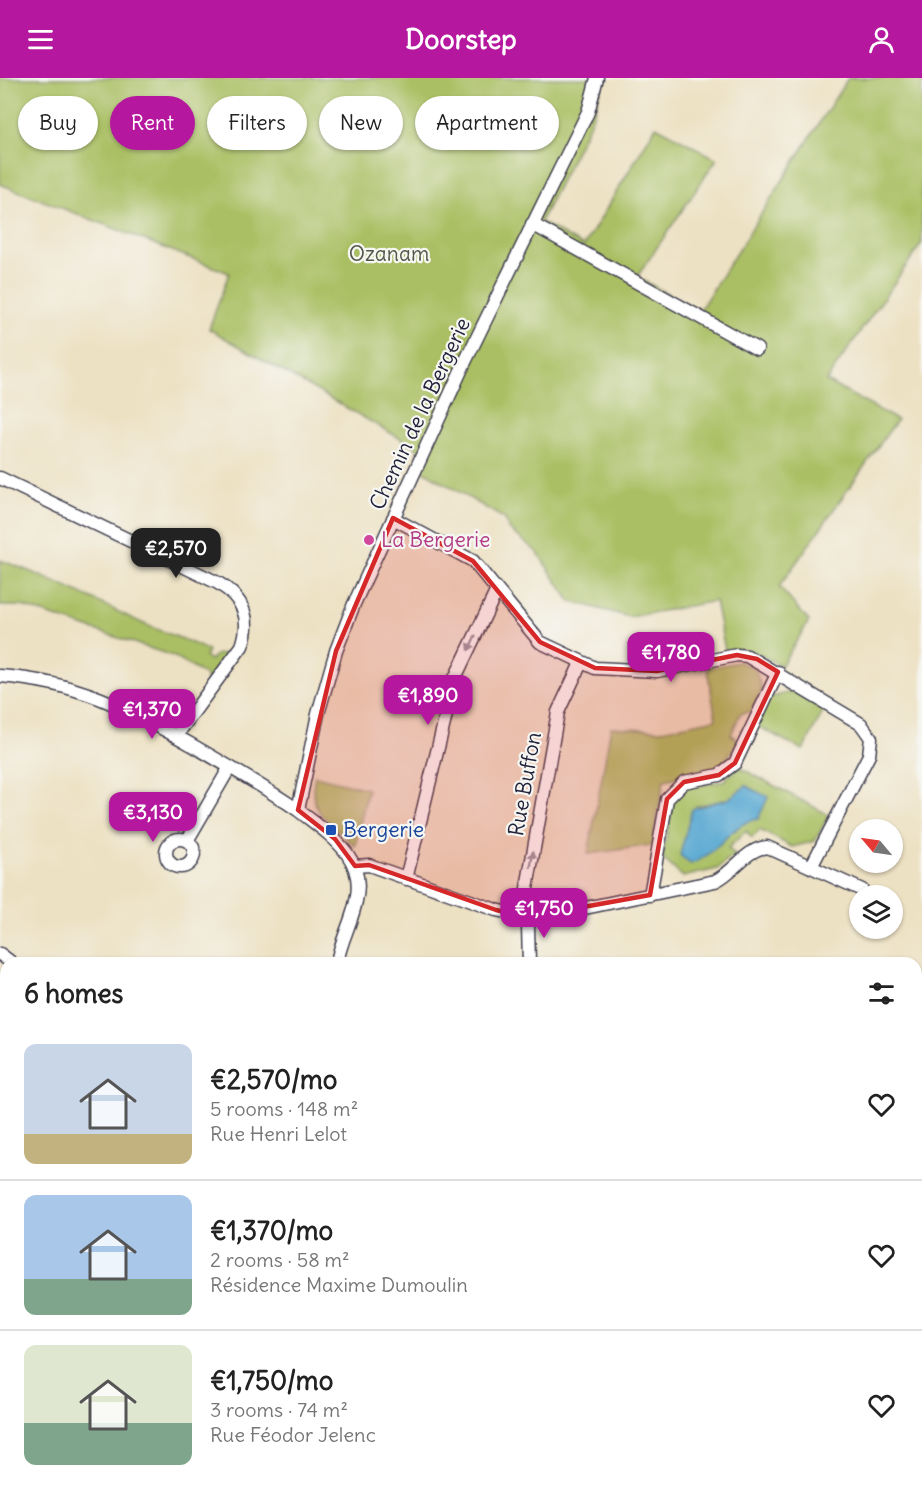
<!DOCTYPE html>
<html lang="en">
<head>
<meta charset="utf-8">
<style>
  body { margin:0; font-family:Delius,sans-serif; background:#f2f2f2; color:#222; height:100vh; display:flex; flex-direction:column; font-size:22px; white-space:nowrap }
  * { box-sizing:border-box; margin:0 }
  p { font-size:20px; color:#767676 }
  .icon { flex:none; width:33px; height:33px; fill:none; stroke:currentColor; stroke-width:2; stroke-linecap:round; stroke-linejoin:round }
  .map { position:relative; flex:1; overflow:hidden }
  .drawer { position:absolute; left:0px; top:879px; width:922px; height:536px; display:flex; flex-direction:column; background:#fff; border-radius:18px 18px 0 0; box-shadow:0 2px 4px #0004 }
  .drawer>* { flex:none }
  .banner { position:absolute; left:18px; top:18px; width:600px; height:54px; display:flex; gap:12px }
  .needle { width:39px; rotate:299deg }
  .tools { position:absolute; left:849px; top:741px; display:grid; gap:12px }
  .tools a { display:grid; place-items:center; width:54px; height:54px; border-radius:50%; background:#fff; box-shadow:0 2px 4px #0004; font-size:30px }
  .price { position:absolute; translate:-50% -51px; padding:0 14px; border-radius:12px; background:#b5179e; color:#fff; font-size:20px; line-height:39px; filter:drop-shadow(0 2px 3px #0008) }
  .price::after { content:''; position:absolute; left:50%; top:36px; width:18px; height:14px; margin-left:-9px; background:inherit; clip-path:polygon(0 0,100% 0,50% 100%) }
  .price.on { background:#222; color:#fff }
  ul { padding:0; list-style:none }
  li { display:flex; align-items:center; gap:18px; height:150px; padding:0 24px }
  li+li { border-top:2px solid #e0e0e0 }
  li span { display:grid; place-items:center; flex:none; width:168px; height:120px; border-radius:12px; color:#555 }
  li>.icon { margin-inline-start:auto }
  span .icon { width:72px; height:72px; fill:#fffc; stroke-width:1 }
  li b { font-size:26px }
  h2 { display:flex; justify-content:space-between; align-items:center; height:72px; padding:0 24px; font-size:26px }
  .pill { padding:0 21px; border-radius:27px; background:#fff; box-shadow:0 2px 4px #0004; font-size:21px; line-height:54px }
  .pill.on { background:#b5179e; color:#fff }
  header { display:flex; justify-content:space-between; align-items:center; height:78px; padding:0 24px; background:#b5179e; color:#fff; font-size:27px; font-weight:700 }
  .map>svg:first-child { display:block }
  .green { fill:#aabf64; stroke:#667050; stroke-width:1.5; fill-rule:evenodd }
  .water { fill:#56a7d1; stroke:#3c6486; stroke-width:1.5 }
  .lines { fill:none; stroke-linecap:round; stroke-linejoin:round }
  .minor-casing { stroke:#403f4f; stroke-width:15 }
  .tertiary-casing { stroke:#403f4f; stroke-width:16 }
  .minor { stroke:#fff; stroke-width:12 }
  .tertiary { stroke:#fff; stroke-width:14 }
  .oneway { fill:#9c9ca7 }
  .marked { fill:#d62828; fill-opacity:0.2; stroke:#d62828; stroke-width:4.5; stroke-linejoin:round }
  .hotel-dot { fill:#d1479c; stroke:#f6f6f2; stroke-width:2 }
  .transit-dot { fill:#1a4fb4; stroke:#f6f6f2; stroke-width:2 }
  .labels { text-anchor:middle; stroke-width:4.5; stroke-linejoin:round; paint-order:stroke }
  .park-label { font-size:21px; fill:#525949; stroke:#f6f6f2 }
  .street-label { font-size:21px; fill:#22223b; stroke:#f6f6f2 }
  .hotel-label { font-size:21px; fill:#b23c85; stroke:#f6f6f2; text-anchor:start }
  .transit-label { font-size:21px; fill:#164399; stroke:#f6f6f2; text-anchor:start }
</style>
</head>
<body>
<header><svg class="icon" aria-label="menu" viewBox="0 0 24 24"><path d="M4 6h16M4 12h16M4 18h16"/></svg>Doorstep<svg class="icon" aria-label="person" viewBox="0 0 24 24"><circle cx="12" cy="8" r="4"/><path d="M4 21q1-7 8-7t8 7"/></svg></header>
<div class="map">
<svg width="922" height="1414" viewBox="0 0 922 1414">
  <rect width="100%" height="100%" fill="#f6f6f2"/>
  <filter id="ink" filterUnits="userSpaceOnUse"><feTurbulence type="fractalNoise" baseFrequency=".0167" numOctaves="2"/><feDisplacementMap in="SourceGraphic" scale="12" xChannelSelector="R" yChannelSelector="G"/><feConvolveMatrix kernelMatrix="1 2 1 2 8 2 1 2 1" color-interpolation-filters="sRGB"/></filter>
  <filter id="wash" filterUnits="userSpaceOnUse"><feTurbulence type="fractalNoise" baseFrequency=".008" numOctaves="4" result="noise"/><feDisplacementMap in="SourceGraphic" scale="24" xChannelSelector="R" yChannelSelector="G"/><feGaussianBlur stdDeviation="1.35" result="paint"/><feColorMatrix in="noise" values="0 0 0 0 0 0 0 0 0 0 0 0 0 0 0 0 0 1.4 0 .05"/><feComposite in="paint" operator="in"/></filter>
  <g filter="url(#wash)">
    <rect width="100%" height="100%" fill="#ede1c3"/>
    <path class="green" d="M0,0H604L591,43L540,144L584,168L656,48L717,81L637,199L699,233L848,0H922V165L826,303L897,342L779,509L809,543L781,588C762,577 748,568 725,572L715,523L630,539L570,523L537,474L509,451L505,441L422,392L417,370L209,251L229,195L0,106Z
      M0,482C50,500 96,523 144,546C166,556 187,561 208,573L205,579L211,582L215,577L227,575L207,603L205,597L173,578L22,528H0Z
      M738,584L754,589L762,611L751,633L740,636L731,657L738,661C720,701 703,694 664,702L652,767L588,776L611,649L662,652L716,641L707,590Z
      M794,613L824,632L803,672L757,648L769,620Z
      M739,689L829,737L815,763L792,769L760,752L752,760L746,753L728,770L735,777L717,791L683,799L662,780L673,724L687,709L723,703ZM746,708L747,742L733,754L696,728L728,721Z
      M315,698L368,711L355,768C332,744 306,737 315,698Z"/>
    <path class="water" d="M746,708L768,719L758,741C730,744 718,778 690,786L680,777L692,731L728,721Z"/>
  </g>
  <g filter="url(#ink)">
    <g class="lines">
      <g class="minor-casing">
        <path id="minor" d="M532,146L757,271
          M0,400L218,505C243,520 252,540 242,568L176,658
          M393,440L473,483L540,564L595,590L657,593L737,577L747,578L861,646L871,660L869,677L811,789
          M0,598C78,604 125,629 192,667C228,688 263,708 298,732
          M166 775a14 14 0 1 1 28 0a14 14 0 1 1-28 0Z
          M187,763L230,689
          M355,788L369,787L496,832L528,839L556,836L715,803C735,794 745,771 767,769L862,812
          M406,801L455,600L497,512
          M650,817L667,721L684,704L719,697L735,685L778,594
          M0,876L12,885
          M337,885C340,864 352,844 356,823C367,778 328,756 298,732L318,636L336,573L354,526L464,286L588,34L597,0
          M529,885L527,810L558,634L581,585
          M0,1106H6
          M916,1228L922,1230
          M595,1408L598,1414
          M48,1414L51,1408
          M238,1414L241,1408
          M481,1414L483,1408"/>
      </g>
      <g class="tertiary-casing">
        <path id="tertiary" d="M916,1097L922,1096
          M0,1255L6,1252"/>
      </g>
      <use href="#minor" class="minor"/>
      <use href="#tertiary" class="tertiary"/>
    </g>
    <defs><path id="oneway-solid" d="M-6-.8H1V-3.2L6.5 0L1 3.2V.8H-6Z" transform="scale(1.5)"/></defs>
    <g class="oneway">
      <use href="#oneway-solid" transform="translate(472 565) rotate(115)"/>
      <use href="#oneway-solid" transform="translate(532 781) rotate(-80)"/>
    </g>
  </g>
  <path class="marked" d="M393,440L473,483L540,564L595,590L657,593L737,577L757,581L778,594L735,685L719,697L684,704L667,721L650,817L528,839L496,832L369,787L355,788L335,761L298,732L336,573Z"/>
  <circle class="hotel-dot" cx="369" cy="462" r="6"/>
  <rect class="transit-dot" x="325" y="746" width="12" height="12" rx="3"/>
  <g class="labels">
    <g class="park-label">
      <text x="389" y="183">Ozanam</text>
    </g>
    <g class="street-label">
      <text transform="translate(420 336) rotate(-65)" y="7">Chemin de la Bergerie</text>
      <text transform="translate(525 706) rotate(-80)" y="7">Rue Buffon</text>
    </g>
    <g class="hotel-label">
      <text x="381" y="469">La Bergerie</text>
    </g>
    <g class="transit-label">
      <text x="343" y="759">Bergerie</text>
    </g>
  </g>
</svg>
<div class="tools">
<a><svg class="needle" viewBox="-14 -14 28 28"><path d="M0-13l5 13h-10z" fill="#e53935"/><path d="M0 13l5-13h-10z" fill="#767676"/></svg></a>
<a><svg class="icon" aria-label="layers" viewBox="0 0 24 24"><path d="M12 4l9 5-9 5-9-5zM3 14l9 5 9-5"/></svg></a>
</div>
<b class="price on" style="left:176px;top:501px">€2,570</b>
<b class="price" style="left:671px;top:605px">€1,780</b>
<b class="price" style="left:428px;top:648px">€1,890</b>
<b class="price" style="left:152px;top:662px">€1,370</b>
<b class="price" style="left:153px;top:765px">€3,130</b>
<b class="price" style="left:544px;top:861px">€1,750</b>
<div class="banner">
<a class="pill">Buy</a>
<a class="pill on">Rent</a>
<a class="pill">Filters</a>
<a class="pill">New</a>
<a class="pill">Apartment</a>
</div>
<section class="drawer">
<h2>6 homes<svg class="icon" aria-label="filters" viewBox="0 0 24 24"><path d="M4 7h16M4 17h16"/><circle cx="9" cy="7" r="2"/><circle cx="15" cy="17" r="2"/></svg></h2>
<ul>
<li><span style="background:linear-gradient(#c9d6e8 75%,#c2b280 0)"><svg class="icon" aria-label="home" viewBox="0 0 24 24"><path d="M3 11l9-7 9 7M6 9v11h12V9"/></svg></span><div><b>€2,570/mo</b><p>5 rooms · 148 m²</p><p>Rue Henri Lelot</p></div><svg class="icon" aria-label="heart" viewBox="0 0 24 24"><path d="M12 20l-8-8c-3-5 5-10 8-4 3-6 11-1 8 4z"/></svg></li>
<li><span style="background:linear-gradient(#a9c7e8 70%,#7fa58c 0)"><svg class="icon" aria-label="home" viewBox="0 0 24 24"><path d="M3 11l9-7 9 7M6 9v11h12V9"/></svg></span><div><b>€1,370/mo</b><p>2 rooms · 58 m²</p><p>Résidence Maxime Dumoulin</p></div><svg class="icon" aria-label="heart" viewBox="0 0 24 24"><path d="M12 20l-8-8c-3-5 5-10 8-4 3-6 11-1 8 4z"/></svg></li>
<li><span style="background:linear-gradient(#dfe7d0 65%,#7fa58c 0)"><svg class="icon" aria-label="home" viewBox="0 0 24 24"><path d="M3 11l9-7 9 7M6 9v11h12V9"/></svg></span><div><b>€1,750/mo</b><p>3 rooms · 74 m²</p><p>Rue Féodor Jelenc</p></div><svg class="icon" aria-label="heart" viewBox="0 0 24 24"><path d="M12 20l-8-8c-3-5 5-10 8-4 3-6 11-1 8 4z"/></svg></li>
</ul>
</section>
</div>
</body>
</html>
